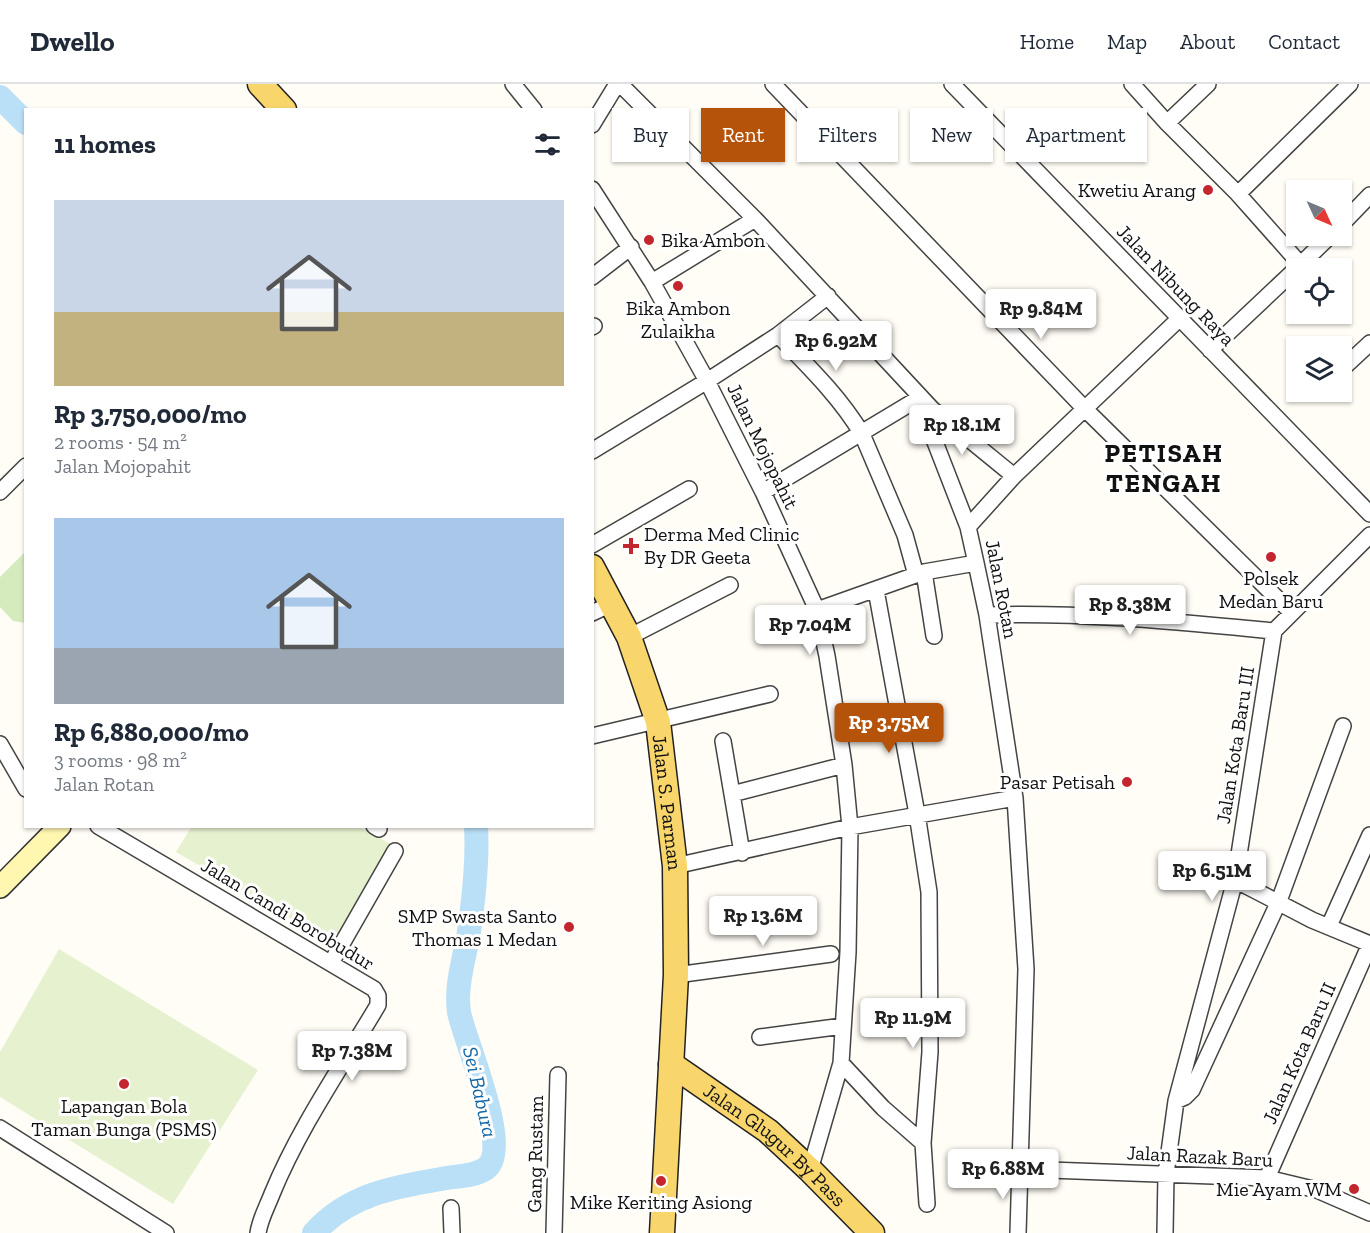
<!DOCTYPE html>
<html lang="en">
<head>
<meta charset="utf-8">
<style>
  body { margin:0; font-family:"Zilla Slab",serif; background:#f6f6f7; color:#1f2937; height:100vh; display:flex; flex-direction:column; font-size:22px; white-space:nowrap }
  * { box-sizing:border-box; margin:0 }
  p { font-size:20px; color:#747a83 }
  .icon { flex:none; width:33px; height:33px; fill:none; stroke:currentColor; stroke-width:2; stroke-linecap:round; stroke-linejoin:round }
  .map { position:relative; flex:1; overflow:hidden }
  .drawer { position:absolute; left:24px; top:24px; width:570px; height:720px; display:flex; flex-direction:column; background:#fff; border-radius:0px; box-shadow:0 2px 4px #0004 }
  .drawer>* { flex:none }
  .top-card { position:absolute; left:612px; top:24px; width:570px; height:54px; display:flex; gap:12px }
  .needle { width:39px; rotate:134deg }
  .fabs { position:absolute; left:1286px; top:96px; display:grid; gap:12px }
  .fabs a { display:grid; place-items:center; width:66px; height:66px; border-radius:0px; background:#fff; box-shadow:0 2px 4px #0004; font-size:30px }
  .price { position:absolute; translate:-50% -51px; padding:0 14px; border-radius:6px; background:#fff; color:#222; font-size:20px; line-height:39px; filter:drop-shadow(0 2px 3px #0008) }
  .price::after { content:''; position:absolute; left:50%; top:36px; width:18px; height:14px; margin-left:-9px; background:inherit; clip-path:polygon(0 0,100% 0,50% 100%) }
  .price.current { background:#b45309; color:#fff }
  ul { padding:0; list-style:none }
  li { display:grid; align-content:center; gap:12px; height:318px; padding:0 30px }
  li span { display:grid; place-items:center; height:186px; border-radius:0px; color:#555 }
  li>.icon { margin-inline-start:auto }
  span .icon { width:108px; height:108px; fill:#fffc; stroke-width:1 }
  li b { font-size:26px }
  h2 { display:flex; justify-content:space-between; align-items:center; height:72px; padding:0 30px; font-size:26px }
  .chip { padding:0 21px; border-radius:0px; background:#fff; box-shadow:0 2px 4px #0004; font-size:21px; line-height:54px }
  .chip.current { background:#b45309; color:#fff }
  header { display:flex; align-items:center; gap:36px; box-sizing:border-box; height:84px; padding:0 30px; background:#fff; border-bottom:2px solid #e0e1e3 }
  header strong { font-size:28px }
  nav { display:flex; gap:33px; margin-inline-start:auto; font-size:21px }
  .map>svg:first-child { display:block }
  .green { fill:#d5ebbd }
  .pitch { fill:#e6f2cf }
  .lines { fill:none; stroke-linecap:round; stroke-linejoin:round }
  .river { stroke:#b9e0f7; stroke-width:24 }
  .street-casing { stroke:#444; stroke-width:18 }
  .secondary-casing { stroke:#333; stroke-width:24 }
  .primary-casing { stroke:#222; stroke-width:27 }
  .street { stroke:#fff; stroke-width:15 }
  .secondary { stroke:#fff6b0; stroke-width:21 }
  .primary { stroke:#f9d66b; stroke-width:24 }
  .poi-dot { fill:#c4262e; stroke:#fff; stroke-width:2 }
  .labels { text-anchor:middle; stroke-width:6; stroke-linejoin:round; paint-order:stroke }
  .poi-label { font-size:20px; fill:#111; stroke:#fff; text-anchor:end }
  .street-label { font-size:20px; fill:#111; stroke:#fff }
  .water-label { font-size:21px; font-style:italic; fill:#1768a6; stroke:#fff }
  .district-label { font-size:26px; font-weight:bold; letter-spacing:1.5px; fill:#111; stroke:#fff }
</style>
</head>
<body>
<header>
<strong>Dwello</strong>
<nav><a>Home</a><a>Map</a><a>About</a><a>Contact</a></nav>
</header>
<div class="map">
<svg width="1370" height="1149" viewBox="0 0 1370 1149">
  <rect width="100%" height="100%" fill="#fffdf5"/>
  <path class="green" d="M25,468V539L13,537L0,523V493Z"/>
  <path class="pitch" d="M192,742L360,743L394,762L336,861L176,768Z
    M59,865L258,986L173,1120L0,1013V968Z"/>
  <g class="lines">
    <path class="river" d="M0,13L26,39
      M314,1149C348,1111 393,1103 441,1095C455,1092 473,1093 485,1085C514,1067 464,956 459,928C455,901 465,873 469,847C474,813 478,777 476,742"/>
    <g class="street-casing">
      <path id="street" d="M513,0L534,26
        M620,0L755,135L932,325L931,340L935,358L968,443L976,479L987,531L1015,714L1026,885L1018,1149
        M773,0L1084,324L1292,529
        M952,0L1370,430
        M1132,0L1167,39L1238,110L1301,181
        M1167,39L1208,0
        M592,41L617,0
        M592,105L652,198L707,297L763,408L817,526L827,572L844,681L850,743L848,868L841,979L810,1086
        M1238,110L1350,0
        M1341,141L1370,111
        M1297,184L1330,152
        M592,193L631,163
        M652,198L755,135
        M592,243L594,242
        M778,251C808,282 840,313 862,350L905,451L916,491
        M1210,266L1296,185
        M1341,286L1370,259
        M932,325L1014,392
        M592,367L707,297L778,251L828,212
        M0,408L26,382
        M763,408L921,313
        M968,443L1014,392L1180,234
        M592,461L689,405
        M924,488L934,552
        M876,506L917,730L929,808L930,968L923,1059L927,1120
        M817,526L924,488L976,479
        M592,529L611,520
        M987,531C1083,528 1179,538 1274,547
        M629,553L730,501
        M592,652L770,610
        M723,657L732,710
        M0,660L26,705
        M98,742L374,905L378,912V921C342,982 299,1044 272,1110C267,1123 260,1135 258,1149
        M374,742L379,745
        M742,769L732,710L844,681
        M675,782L850,743L1015,714
        M1235,796L1312,836L1370,860
        M1329,842L1370,751
        M331,879L395,767
        M676,891L831,870
        M760,953L843,942
        M841,979L883,1024L923,1059
        M1176,1017L1185,1013L1192,1006L1279,817L1343,642
        M0,1044L166,1149
        M1022,1085L1267,1094L1317,1106L1370,1129
        M1267,1094L1370,860
        M451,1124L452,1149
        M554,1149L558,991
        M1165,1149L1166,1090L1176,1017L1235,796L1274,547L1370,451"/>
    </g>
    <g class="secondary-casing">
      <path id="secondary" d="M0,803L60,742"/>
    </g>
    <g class="primary-casing">
      <g id="primary">
        <path d="M260,0L284,26"/>
        <path id="s1" d="M592,483L629,553L658,638L675,782L676,891L662,1149"/>
        <path id="s2" d="M671,980L768,1047L810,1086L872,1149"/>
      </g>
    </g>
    <use href="#street" class="street"/>
    <use href="#secondary" class="secondary"/>
    <use href="#primary" class="primary"/>
  </g>
  <g class="poi-dot">
    <circle cx="1208" cy="106" r="6"/>
    <circle cx="649" cy="156" r="6"/>
    <circle cx="678" cy="202" r="6"/>
    <path d="M628 453h6v6h6v6h-6v6h-6v-6h-6v-6h6z"/>
    <circle cx="1271" cy="473" r="6"/>
    <circle cx="1127" cy="698" r="6"/>
    <circle cx="569" cy="843" r="6"/>
    <circle cx="124" cy="1000" r="6"/>
    <circle cx="661" cy="1097" r="6"/>
    <circle cx="1354" cy="1105" r="6"/>
  </g>
  <g class="labels">
    <g class="poi-label">
      <text x="1196" y="113">Kwetiu Arang</text>
      <text x="661" y="163" text-anchor="start">Bika Ambon</text>
      <text x="678" y="231" text-anchor="middle">Bika Ambon<tspan x="678" dy="23">Zulaikha</tspan></text>
      <text x="644" y="457" text-anchor="start">Derma Med Clinic<tspan x="644" dy="23">By DR Geeta</tspan></text>
      <text x="1271" y="501" text-anchor="middle">Polsek<tspan x="1271" dy="23">Medan Baru</tspan></text>
      <text x="1115" y="705">Pasar Petisah</text>
      <text x="557" y="839">SMP Swasta Santo<tspan x="557" dy="23">Thomas 1 Medan</tspan></text>
      <text x="124" y="1029" text-anchor="middle">Lapangan Bola<tspan x="124" dy="23">Taman Bunga (PSMS)</tspan></text>
      <text x="1342" y="1112">Mie Ayam WM</text>
      <text x="661" y="1125" text-anchor="middle">Mike Keriting Asiong</text>
    </g>
    <g class="street-label">
      <text transform="translate(1176 201) rotate(46)" y="7">Jalan Nibung Raya</text>
      <text transform="translate(763 362) rotate(64)" y="7">Jalan Mojopahit</text>
      <text transform="translate(1002 505) rotate(79)" y="7">Jalan Rotan</text>
      <text transform="translate(1235 661) rotate(-81)" y="7">Jalan Kota Baru III</text>
      <text dy="7" stroke="none"><textPath href="#s1" startOffset="250">Jalan S. Parman</textPath></text>
      <text transform="translate(288 830) rotate(31)" y="7">Jalan Candi Borobudur</text>
      <text transform="translate(1299 969) rotate(-66)" y="7">Jalan Kota Baru II</text>
      <text dy="7" stroke="none"><textPath href="#s2" startOffset="132">Jalan Glugur By Pass</textPath></text>
      <text transform="translate(535 1070) rotate(-89)" y="7">Gang Rustam</text>
      <text transform="translate(1200 1072) rotate(3)" y="7">Jalan Razak Baru</text>
    </g>
    <g class="water-label">
      <text transform="translate(480 1008) rotate(77)" y="7">Sei Babura</text>
    </g>
    <g class="district-label">
      <text x="1164" y="378">PETISAH<tspan x="1164" dy="30">TENGAH</tspan></text>
    </g>
  </g>
</svg>
<div class="fabs">
<a><svg class="needle" viewBox="-14 -14 28 28"><path d="M0-13l5 13h-10z" fill="#e53935"/><path d="M0 13l5-13h-10z" fill="#747a83"/></svg></a>
<a><svg class="icon" aria-label="locate" viewBox="0 0 24 24"><circle cx="12" cy="12" r="6"/><path d="M12 2v4M12 18v4M2 12h4M18 12h4"/></svg></a>
<a><svg class="icon" aria-label="layers" viewBox="0 0 24 24"><path d="M12 4l9 5-9 5-9-5zM3 14l9 5 9-5"/></svg></a>
</div>
<b class="price" style="left:1041px;top:256px">Rp 9.84M</b>
<b class="price" style="left:836px;top:288px">Rp 6.92M</b>
<b class="price" style="left:962px;top:372px">Rp 18.1M</b>
<b class="price" style="left:1130px;top:552px">Rp 8.38M</b>
<b class="price" style="left:810px;top:572px">Rp 7.04M</b>
<b class="price current" style="left:889px;top:670px">Rp 3.75M</b>
<b class="price" style="left:1212px;top:818px">Rp 6.51M</b>
<b class="price" style="left:763px;top:863px">Rp 13.6M</b>
<b class="price" style="left:913px;top:965px">Rp 11.9M</b>
<b class="price" style="left:352px;top:998px">Rp 7.38M</b>
<b class="price" style="left:1003px;top:1116px">Rp 6.88M</b>
<div class="top-card">
<a class="chip">Buy</a>
<a class="chip current">Rent</a>
<a class="chip">Filters</a>
<a class="chip">New</a>
<a class="chip">Apartment</a>
</div>
<section class="drawer">
<h2>11 homes<svg class="icon" aria-label="filters" viewBox="0 0 24 24"><path d="M4 7h16M4 17h16"/><circle cx="9" cy="7" r="2"/><circle cx="15" cy="17" r="2"/></svg></h2>
<ul>
<li><span style="background:linear-gradient(#c9d6e8 60%,#c2b280 0)"><svg class="icon" aria-label="home" viewBox="0 0 24 24"><path d="M3 11l9-7 9 7M6 9v11h12V9"/></svg></span><div><b>Rp 3,750,000/mo</b><p>2 rooms · 54 m²</p><p>Jalan Mojopahit</p></div></li>
<li><span style="background:linear-gradient(#a9c7e8 70%,#9aa5b1 0)"><svg class="icon" aria-label="home" viewBox="0 0 24 24"><path d="M3 11l9-7 9 7M6 9v11h12V9"/></svg></span><div><b>Rp 6,880,000/mo</b><p>3 rooms · 98 m²</p><p>Jalan Rotan</p></div></li>
</ul>
</section>
</div>
</body>
</html>
